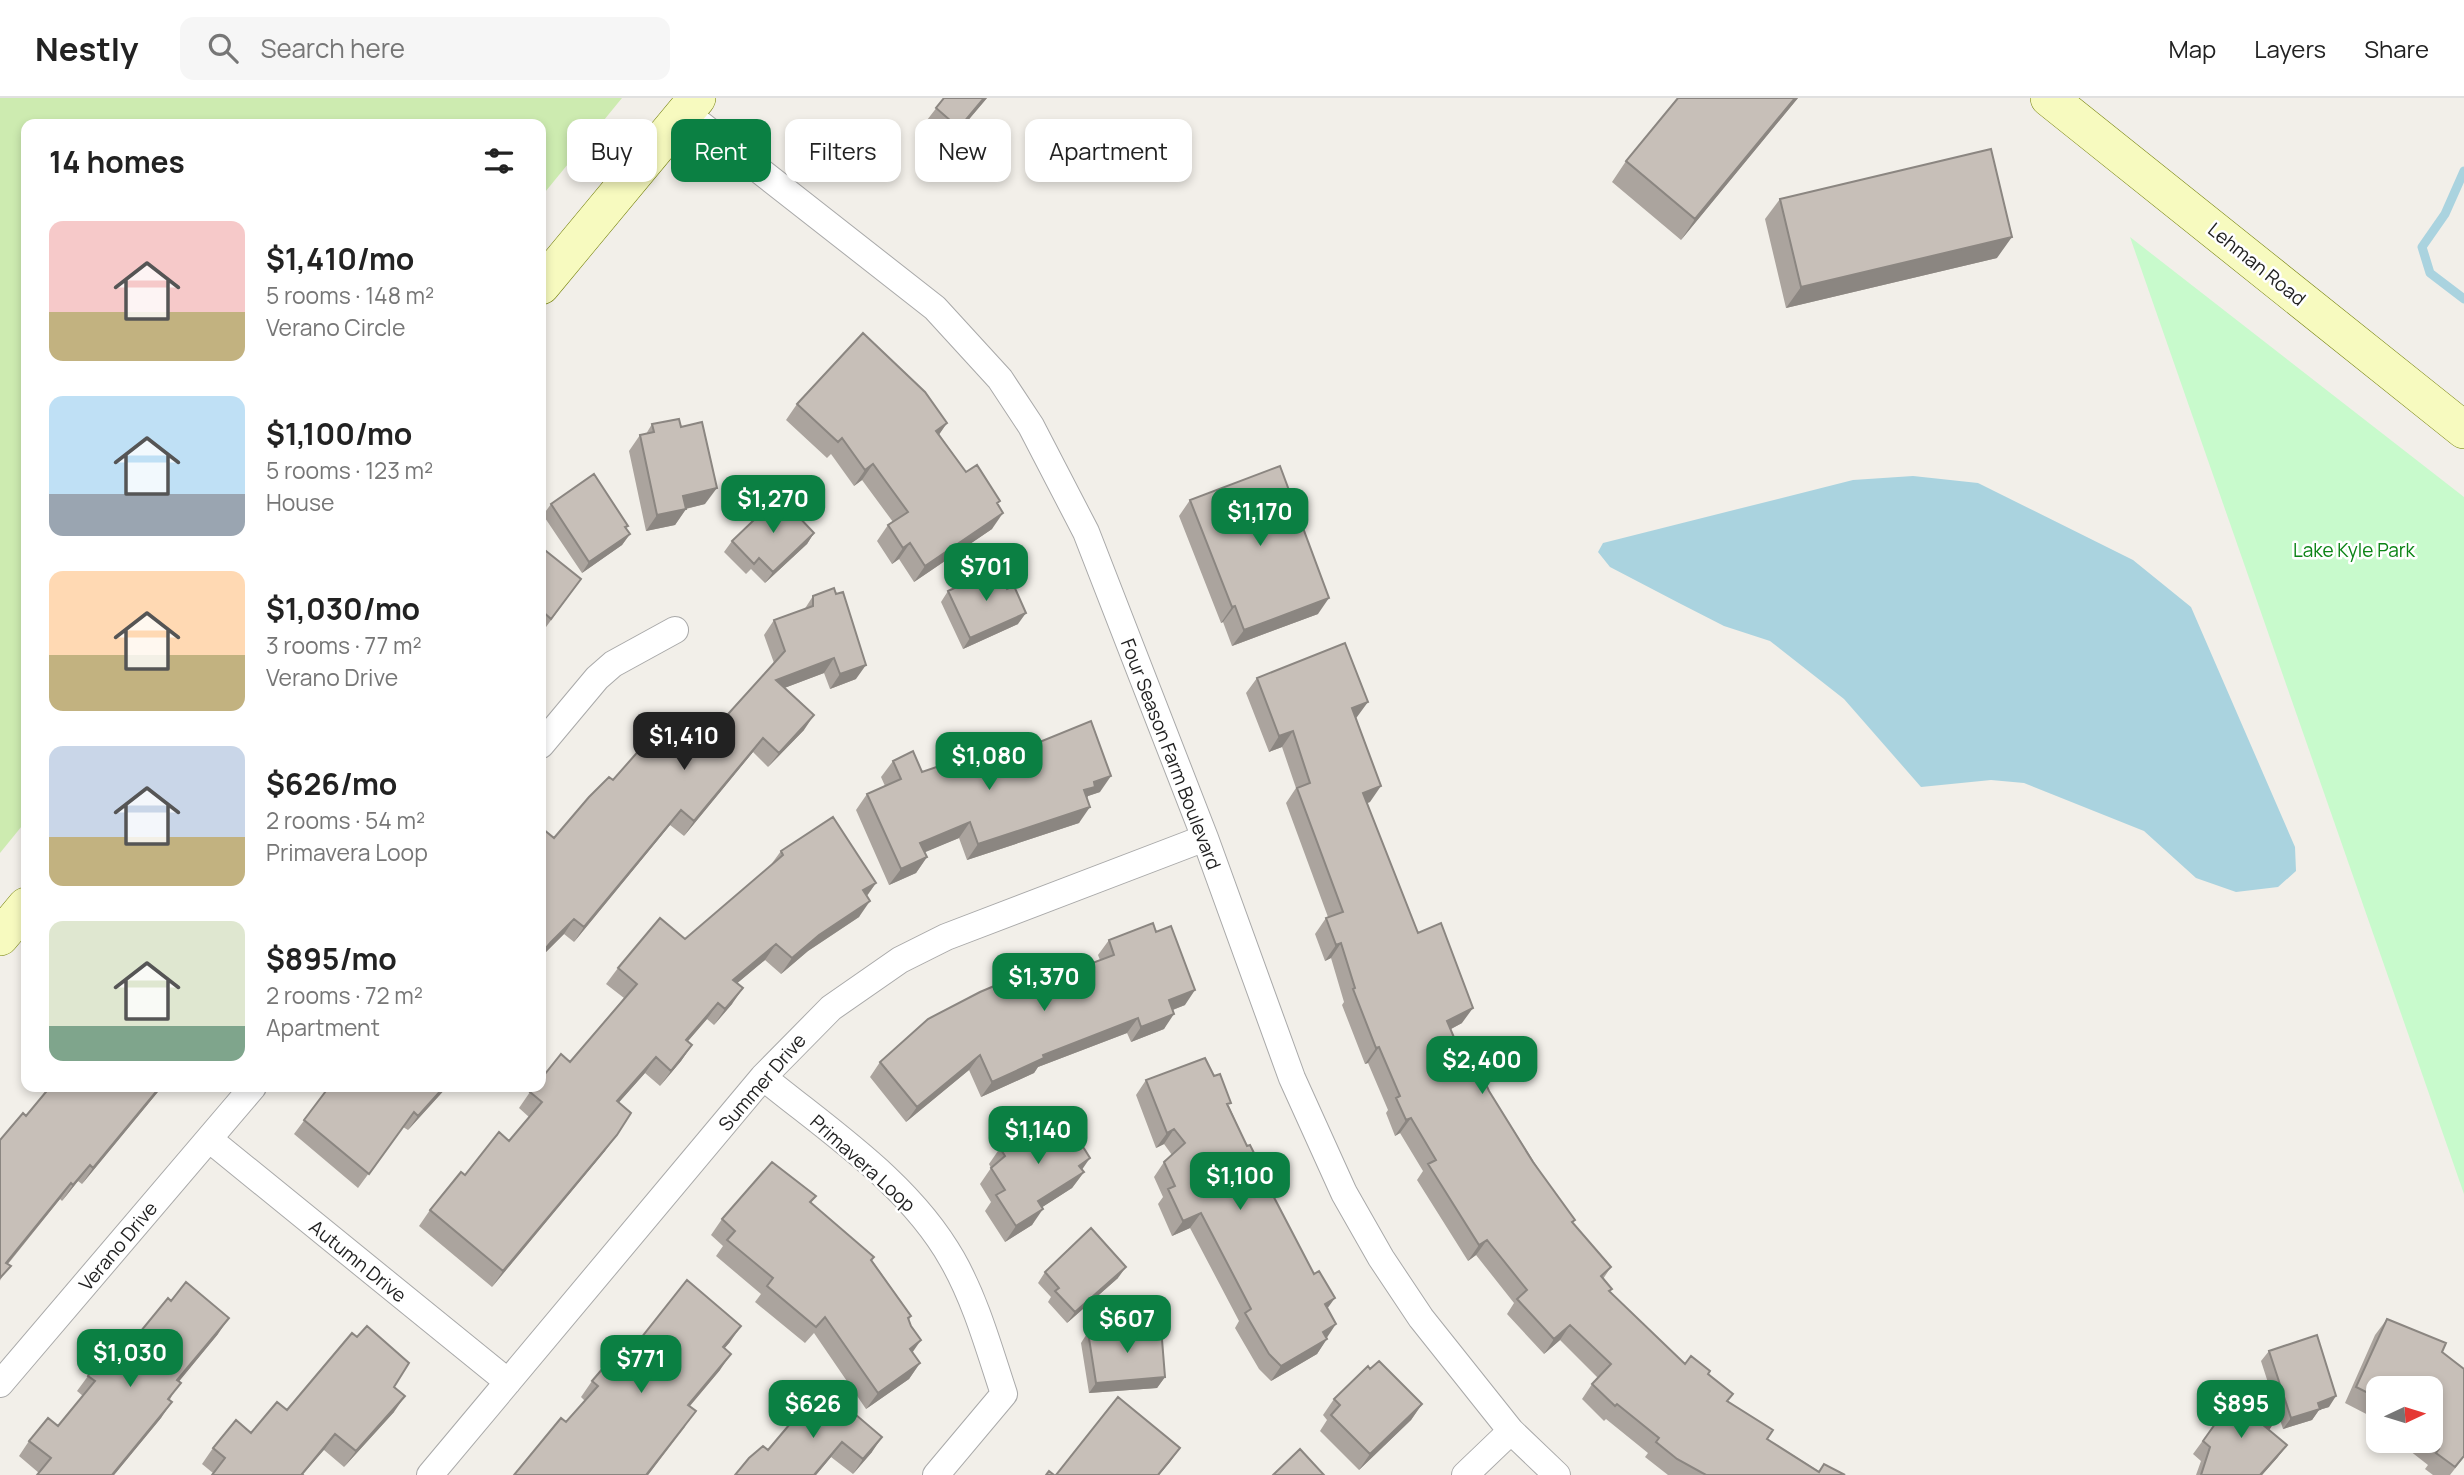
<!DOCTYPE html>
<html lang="en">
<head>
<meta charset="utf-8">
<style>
  body { margin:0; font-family:Manrope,sans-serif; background:#f6f6f6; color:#222; height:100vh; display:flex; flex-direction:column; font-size:26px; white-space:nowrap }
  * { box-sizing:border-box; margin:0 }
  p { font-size:23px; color:#767676 }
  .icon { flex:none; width:38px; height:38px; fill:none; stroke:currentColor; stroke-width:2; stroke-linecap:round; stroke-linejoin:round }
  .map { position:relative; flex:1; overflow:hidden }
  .side { position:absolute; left:21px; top:21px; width:525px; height:973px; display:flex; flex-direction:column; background:#fff; border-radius:14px; box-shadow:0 4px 10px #0003 }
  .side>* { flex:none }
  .hud { position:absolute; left:567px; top:21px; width:665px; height:63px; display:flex; gap:14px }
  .needle { width:46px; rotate:86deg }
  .controls { position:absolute; left:2366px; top:1278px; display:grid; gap:14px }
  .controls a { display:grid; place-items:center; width:77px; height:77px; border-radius:14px; background:#fff; box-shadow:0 4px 10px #0003; font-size:35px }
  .price { position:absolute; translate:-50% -60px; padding:0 16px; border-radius:14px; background:#0b8043; color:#fff; font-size:23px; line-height:46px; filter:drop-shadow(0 2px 4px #0008) }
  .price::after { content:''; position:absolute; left:50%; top:42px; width:21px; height:16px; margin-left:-10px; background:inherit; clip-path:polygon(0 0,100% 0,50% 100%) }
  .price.on { background:#222; color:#fff }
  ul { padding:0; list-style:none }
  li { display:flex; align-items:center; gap:21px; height:175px; padding:0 28px }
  li span { display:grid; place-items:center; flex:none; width:196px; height:140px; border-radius:14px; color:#555 }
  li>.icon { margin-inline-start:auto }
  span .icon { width:84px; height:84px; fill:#fffc; stroke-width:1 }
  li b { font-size:30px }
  h2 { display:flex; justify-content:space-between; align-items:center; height:84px; padding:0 28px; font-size:30px }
  .pill { padding:0 24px; border-radius:14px; background:#fff; box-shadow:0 4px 10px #0003; font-size:24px; line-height:63px }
  .pill.on { background:#0b8043; color:#fff }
  header { display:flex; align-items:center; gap:42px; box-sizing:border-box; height:98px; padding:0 35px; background:#fff; border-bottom:2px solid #e0e0e0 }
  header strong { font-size:33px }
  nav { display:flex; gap:38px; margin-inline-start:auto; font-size:24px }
  .search { width:490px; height:63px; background:#f6f6f6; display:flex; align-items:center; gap:18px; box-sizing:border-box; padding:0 24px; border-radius:14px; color:#767676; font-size:26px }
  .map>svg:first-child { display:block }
  .grass { fill:#cdebb0 }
  .park { fill:#c8facc }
  .water { fill:#aad3df }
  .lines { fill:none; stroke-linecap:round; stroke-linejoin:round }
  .stream { stroke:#aad3df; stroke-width:9 }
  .street-casing { stroke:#a9a9a9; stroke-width:28 }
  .secondary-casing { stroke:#707d05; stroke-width:38 }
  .street { stroke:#fff; stroke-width:26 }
  .secondary { stroke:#f7fabf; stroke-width:37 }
  .wall { fill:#aba49e }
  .shaded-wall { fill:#8b8681 }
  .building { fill:#c7bfb8; stroke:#8b8681; stroke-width:2 }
  .labels { text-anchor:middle; stroke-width:5; stroke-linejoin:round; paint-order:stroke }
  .street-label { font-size:19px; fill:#222; stroke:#fff }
  .park-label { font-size:19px; fill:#0c8416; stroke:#fff }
</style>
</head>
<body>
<header>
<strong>Nestly</strong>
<div class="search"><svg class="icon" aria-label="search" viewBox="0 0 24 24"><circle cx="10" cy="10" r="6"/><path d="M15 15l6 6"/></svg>Search here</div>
<nav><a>Map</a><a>Layers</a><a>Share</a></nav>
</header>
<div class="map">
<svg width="2464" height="1377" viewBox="0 0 2464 1377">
  <rect width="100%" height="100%" fill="#f2efe9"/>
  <path class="grass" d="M0,0H622L541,99V26H26V723L0,755Z"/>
  <path class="park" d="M2130,139L2464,399V1096Z"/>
  <path class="water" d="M1913,378L1978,385L2133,462L2191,509L2295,749L2296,773L2278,789L2236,794L2196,780L2144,733L2024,685L1991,682L1921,689L1844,601L1770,543L1724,528L1679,505L1610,469L1598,454L1603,445L1853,382Z"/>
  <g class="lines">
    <path class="stream" d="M2464,73L2445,116L2422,149L2430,175L2464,201"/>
    <g class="street-casing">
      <path id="street" d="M685,14L935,210L1000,281L1031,328L1086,434L1205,740L1292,980L1344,1095L1381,1160L1421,1220L1511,1333L1557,1377
        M541,647L597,580L613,566L675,532
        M763,979C829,1033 909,1085 952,1161C976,1203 989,1251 1004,1296L936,1377
        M209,1041L508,1284
        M0,1286L253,989
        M430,1377L763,979L831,910L900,862L946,839L1205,740
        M1465,1377L1511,1333"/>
    </g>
    <g class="secondary-casing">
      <path id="secondary" d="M2049,0L2464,332
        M541,188L697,0
        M0,839L26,808"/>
    </g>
    <use href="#street" class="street"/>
    <use href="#secondary" class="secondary"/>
  </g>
  <path class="wall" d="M944,0H987L948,46L924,26Z
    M1678,0H1798L1681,142L1612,84L1626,63Z
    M1780,101L1997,160L1786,210L1765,121Z
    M797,306L947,325L939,336L966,374L997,407L992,431L914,484L899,461L892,466L877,443L888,427L893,424L862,382L854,388L831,356L827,360L786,322Z
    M652,326L705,406L686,411L675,427L646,433L629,353L640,337L646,336Z
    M1190,402L1318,516L1232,548L1223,524L1221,525L1179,418Z
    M551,406L628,428L626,431L630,436L622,447L582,475L543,417Z
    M814,435L807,446L765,485L751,471L746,476L724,454L732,443Z
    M541,449L581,481L541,536Z
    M948,493L1018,526L963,551L941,504Z
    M813,498L856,581L830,591L824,575L784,590L804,632L768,669L753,654L684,738L670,727L574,844L564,836L541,859V734L554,740L613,682L661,651L683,632L700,637L720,625L774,565L764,537L774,522L804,512Z
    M1257,580L1357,619L1356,620L1370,704L1367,705L1418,835L1462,925L1451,931L1466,968L1489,993L1573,1125L1611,1169L1603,1181L1610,1194L1685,1266L1708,1276L1727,1304L1767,1341L1819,1373L1824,1366L1845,1377H1668L1645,1359L1648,1355L1606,1321L1604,1323L1582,1301L1592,1286L1598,1280L1560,1242L1544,1256L1507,1216L1514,1205L1476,1157L1468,1163L1417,1082L1423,1073L1400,1035L1395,1038L1386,1015L1388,1012L1368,965L1365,966L1342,907L1344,904L1331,860L1325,863L1315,836L1326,820L1328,819L1286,705L1296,690L1282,649L1269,654L1246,595Z
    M1003,659L1100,694L1088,698L1087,700L1079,725L967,762L959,740L924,754L927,759L916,775L889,787L856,712L867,696L885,688L881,679L893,663L922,674Z
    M781,753L876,785L867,798L859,819L808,853L781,876L765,862L737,885L732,906L714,927L707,921L688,943L692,947L681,963L660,988L645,975L619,1004L605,1053L492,1189L419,1128L430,1112L465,1077L509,1043L529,1019L519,1010L530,994L570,964L624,900L606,886L618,870L685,841L770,768Z
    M1109,842L1185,907L1173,912L1164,931L1131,944L1127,935L1038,969L1034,975L981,999L969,972L906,1024L870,979L880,964L1066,875L1100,862L1098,857Z
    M1146,982L1229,1008L1247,1048L1256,1059L1271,1085L1268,1088L1327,1210V1240L1317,1256L1271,1283L1259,1271L1235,1230L1239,1223L1190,1130L1172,1138L1158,1106L1163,1099L1154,1079L1164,1064L1172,1057L1164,1046L1156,1050L1136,997Z
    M162,989L82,1086L78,1083L62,1103L60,1101L8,1166L0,1183L26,1018Z
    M329,989H447L408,1032L403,1029L358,1090L294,1036Z
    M1000,1050L1082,1072L1084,1074L1072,1090L1042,1109L1032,1127L1005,1144L985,1113L991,1104L980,1086L991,1070L989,1066Z
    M816,1098L811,1105L872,1162L911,1218L909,1222L913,1255L920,1265L909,1281L866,1311L814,1235L805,1245L755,1204L761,1196L716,1158L723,1148L711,1137L722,1121Z
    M1045,1174L1118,1180L1067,1225L1048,1204L1051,1199L1038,1185Z
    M2387,1221L2442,1254L2464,1359L2450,1377H2433L2425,1371L2428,1367L2396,1342H2431L2378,1290V1332L2370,1329L2374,1320L2345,1305L2375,1237Z
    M1088,1234L1165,1279L1157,1290L1089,1295L1081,1245Z
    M218,1236L179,1283L161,1320L114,1377H37L39,1375L19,1358L29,1343L58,1328L83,1298L77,1293L88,1278Z
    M357,1239L394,1289V1314L344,1369L324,1352L213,1375L202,1366L213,1350L251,1335L287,1312Z
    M730,1244L724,1250L720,1272L690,1308L685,1329L648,1377H514L585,1303L581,1299L592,1283L618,1269Z
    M2269,1253L2329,1309L2319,1312L2312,1322L2283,1331L2261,1263Z
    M1370,1271L1422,1306L1411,1322L1359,1372L1320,1333L1327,1322L1323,1317L1334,1301Z
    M822,1288L872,1354L853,1376L831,1359L816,1377H735L768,1352Z
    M2220,1308L2275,1323L2269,1332L2287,1347L2277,1360L2262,1377H2196L2201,1363L2193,1356L2215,1326L2210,1322Z"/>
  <path class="shaded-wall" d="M984,0H987L948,46L959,30Z
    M1795,0H1798L1681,142L1695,121Z
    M2012,139L1997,160L1786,210L1801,189Z
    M947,325L936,341V333Z
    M873,366L862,382L854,388L865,372Z
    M717,390L705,406L672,414L683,398Z
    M686,411L675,427L646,433L657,417Z
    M1003,415L992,431L914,484L925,468Z
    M814,435L807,446L765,485L773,474Z
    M630,436L622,447L582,475L589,464Z
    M910,445L899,461L892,466L903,450Z
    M1329,500L1318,516L1232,548L1244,532Z
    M1235,508L1223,524L1221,525L1232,509Z
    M1026,515L1018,526L963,551L970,540Z
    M834,560L824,575L766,597L776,582Z
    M866,567L856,581L830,591L840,576Z
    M1368,604L1357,619L1341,626L1352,610Z
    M814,617L804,632L768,669L779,655Z
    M1293,633L1282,649L1269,654L1279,638Z
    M763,640L753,654L684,738L694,723Z
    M1111,678L1100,694L1088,698L1084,705V692L1094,684Z
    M1381,688L1370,704L1353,710L1363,695Z
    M1090,709L1079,725L967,762L978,746Z
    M681,712L670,727L574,844L584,829Z
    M970,724L959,740L909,761L920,745Z
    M927,759L916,775L889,787L901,771Z
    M876,785L865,800L863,792Z
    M870,803L859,819L808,853L781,876L792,860L819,837Z
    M574,821L564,836L541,859V856L551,844Z
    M1341,845L1331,860L1325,863L1336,847Z
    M776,846L765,862L722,898L733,882Z
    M743,890L732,906L714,927L725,911Z
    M1195,892L1185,907L1159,917L1169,902Z
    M718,905L707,921L675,958L686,942Z
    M1473,910L1462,925L1436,939L1447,923Z
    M1174,916L1164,931L1131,944L1141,929Z
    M1138,920L1127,935L1038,969L1034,975L981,999L992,984L1043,957Z
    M692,947L681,963L660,988L671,973Z
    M1379,949L1368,965L1365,966L1376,950Z
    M980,957L969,972L906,1024L917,1009Z
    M656,959L645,975L606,1019L617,1003Z
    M160,989H162L82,1086L93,1070Z
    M444,989H447L408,1032L418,1018Z
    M1411,1020L1400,1035L1395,1038L1406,1022Z
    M1174,1031L1164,1046L1156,1050L1167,1035Z
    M617,1037L605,1053L492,1189L503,1173Z
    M1090,1060L1079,1076V1068Z
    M90,1067L78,1083L62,1103L73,1087Z
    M1084,1074L1072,1090L1027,1119L1038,1103Z
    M71,1085L60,1101L0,1175L6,1165Z
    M1043,1111L1032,1127L1005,1144L1016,1128Z
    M1201,1115L1190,1130L1172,1138L1183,1123Z
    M1487,1142L1476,1157L1468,1163L1479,1147Z
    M1126,1169L1118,1180L1067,1225L1075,1214Z
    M1335,1200L1324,1215L1325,1206Z
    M229,1220L218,1236L167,1298L177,1282Z
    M1336,1226L1326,1241L1323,1234Z
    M1570,1227L1560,1242L1544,1256L1554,1241Z
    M741,1228L730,1244L712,1265L723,1249Z
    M1327,1241L1317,1256L1271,1283L1281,1268Z
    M921,1242L910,1258V1251Z
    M731,1256L720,1272L677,1323L688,1307Z
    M920,1265L909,1281L866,1311L878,1295Z
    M1165,1279L1157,1290L1089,1295L1096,1285Z
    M405,1298L394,1314L344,1369L356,1353Z
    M2336,1298L2329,1309L2319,1312L2312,1322L2283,1331L2291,1320L2318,1305Z
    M172,1304L161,1320L114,1377H112Z
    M1422,1306L1411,1322L1359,1372L1370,1356Z
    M696,1313L648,1377H646Z
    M2275,1323L2266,1337L2263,1327Z
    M335,1336L324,1352L302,1377H301Z
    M882,1339L872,1354L853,1376L863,1361Z
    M842,1344L831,1359L816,1377H814Z
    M2287,1347L2277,1360L2262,1377H2260Z
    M1180,1350L1170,1364L1159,1377H1158Z"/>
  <path class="building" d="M944,0H984L959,30L936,10Z
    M1678,0H1795L1695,121L1626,63Z
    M1991,51L2012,139L1801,189L1780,101Z
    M863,235L925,294L947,325L936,333L966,374L977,367L1000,403L997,405L1003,415L925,468L910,445L903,450L888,427L908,414L873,366L865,372L842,340L838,344L797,306Z
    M679,321L681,329L702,324L717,390L683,398L686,411L657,417L640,337L654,334L652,326Z
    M1280,368L1329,500L1244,532L1235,508L1232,509L1190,402Z
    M594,376L628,428L625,429L630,436L589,464L551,406Z
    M779,398L814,435L773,474L759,460L754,466L732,443Z
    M541,449L581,481L551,521L541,512Z
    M998,470L1007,491L1014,488L1026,515L970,540L948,493Z
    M834,490L836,496L843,494L866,567L840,576L834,560L776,582L814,617L779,655L763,640L694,723L681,712L584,829L574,821L551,844L541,856V734L543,731L554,740L589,699L609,679L613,682L649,641L661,651L679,629L683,632L688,627L700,637L720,625L785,553L774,522L813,508V498Z
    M1345,545L1368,604L1352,610L1381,688L1363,695L1418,835L1441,825L1473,910L1447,923L1466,968L1476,964L1489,993L1533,1064L1575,1122L1572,1124L1611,1169L1601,1178L1612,1191L1609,1193L1685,1266L1691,1258L1710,1273L1708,1276L1733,1296L1727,1303L1773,1332L1767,1341L1819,1374L1824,1366L1845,1377H1706L1677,1361L1656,1344L1659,1340L1617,1306L1615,1308L1592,1286L1611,1266L1570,1227L1554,1241L1517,1201L1527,1192L1487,1142L1479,1147L1428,1066L1436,1062L1411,1020L1406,1022L1396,1000L1400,998L1379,949L1376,950L1353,891L1355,890L1341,845L1336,847L1326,820L1343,814L1297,690L1310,685L1293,633L1279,638L1257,580Z
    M1091,623L1111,678L1094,684L1095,689L1084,692L1090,709L978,746L970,724L920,745L927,759L901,771L867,696L901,681L893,663L913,653L922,674L998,648L1003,659Z
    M833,719L876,785L863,792L870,803L819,837L792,860L776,846L733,882L743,890L725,911L718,905L686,942L692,947L671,973L656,959L617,1003L631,1015L617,1037L503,1173L430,1112L461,1074L465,1077L499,1034L509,1043L542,1004L530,994L534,989H541V981L561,956L570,964L637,886L618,870L660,820L685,841L783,757L781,753Z
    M1153,825L1156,834L1171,828L1195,892L1169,902L1174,916L1141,929L1138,920L1043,957L1044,960L992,984L980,957L917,1009L880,964L928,921L980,894L1060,860L1066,875L1114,857L1109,842Z
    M1205,960L1214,978L1220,976L1231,1005L1227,1006L1247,1048L1250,1047L1256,1059L1259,1058L1271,1085L1267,1086L1314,1176L1319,1173L1335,1200L1325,1206L1336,1226L1323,1234L1327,1241L1281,1268L1269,1256L1245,1215L1251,1211L1201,1115L1183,1123L1168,1091L1175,1088L1164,1064L1185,1045L1174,1031L1167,1035L1146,982Z
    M50,989H160L93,1070L90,1067L73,1087L71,1085L6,1165L11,1168L0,1180V1042L23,1015L26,1018Z
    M329,989H444L418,1018L414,1014L369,1076L304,1022Z
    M1060,1012L1090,1060L1079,1068L1084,1074L1038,1103L1043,1111L1016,1128L996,1097L1005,1092L991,1070L1005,1058L1000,1050Z
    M772,1064L816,1098L810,1104L874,1159L871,1162L911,1218L908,1220L911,1228L921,1242L910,1251L920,1265L878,1295L825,1219L816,1229L767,1188L773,1180L727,1142L735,1133L722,1121Z
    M1091,1130L1126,1169L1075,1214L1055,1193L1059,1190L1045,1174Z
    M687,1182L741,1228L723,1249L731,1256L688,1307L696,1313L646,1377H514L561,1320L566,1324L598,1288L592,1283L610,1262L618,1269Z
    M186,1184L229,1220L177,1282L181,1285L168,1301L172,1304L112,1377H37L51,1360L29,1343L48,1320L58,1328L95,1283L88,1278L121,1236L132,1244L168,1200L171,1203Z
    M2387,1221L2446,1245L2442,1254L2464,1271V1358L2455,1369L2436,1355L2439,1351L2428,1342H2431V1290H2378V1300L2356,1289Z
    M367,1228L409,1265L394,1289L405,1298L356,1353L335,1336L302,1376L303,1377H212L225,1360L213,1350L236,1322L251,1335L277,1304L287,1312L352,1235L357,1239Z
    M1161,1229L1165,1279L1096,1285L1088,1234Z
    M2317,1237L2336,1298L2318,1305L2320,1311L2291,1320L2269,1253Z
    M1379,1263L1422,1306L1370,1356L1331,1317L1340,1307L1334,1301L1368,1268L1370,1271Z
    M822,1288L882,1339L863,1361L842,1344L814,1377H735L749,1360L763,1348L768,1352Z
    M2236,1290L2275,1323L2263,1327L2287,1347L2260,1377H2201L2210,1349L2203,1343L2225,1312L2220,1308Z
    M1118,1299L1180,1350L1158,1377H1056Z
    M1300,1351L1324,1377H1273Z
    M1049,1373L1054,1377H1046Z"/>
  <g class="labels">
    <g class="street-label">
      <text transform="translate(2257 166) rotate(39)" y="7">Lehman Road</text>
      <text transform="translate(1171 656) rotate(69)" y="7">Four Season Farm Boulevard</text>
      <text transform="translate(762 984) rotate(-49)" y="7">Summer Drive</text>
      <text transform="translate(863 1065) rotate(42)" y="7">Primavera Loop</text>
      <text transform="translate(118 1148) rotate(-50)" y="7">Verano Drive</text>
      <text transform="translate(358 1163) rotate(39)" y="7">Autumn Drive</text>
    </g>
    <g class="park-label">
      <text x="2354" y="459">Lake Kyle Park</text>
    </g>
  </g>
</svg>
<div class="controls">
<a><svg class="needle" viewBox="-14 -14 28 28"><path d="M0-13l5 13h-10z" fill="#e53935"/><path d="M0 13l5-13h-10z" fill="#767676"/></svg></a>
</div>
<b class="price" style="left:773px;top:437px">$1,270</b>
<b class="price" style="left:1260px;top:450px">$1,170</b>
<b class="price" style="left:986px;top:505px">$701</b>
<b class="price on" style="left:684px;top:674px">$1,410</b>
<b class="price" style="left:989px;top:694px">$1,080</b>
<b class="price" style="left:1044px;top:915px">$1,370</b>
<b class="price" style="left:1482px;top:998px">$2,400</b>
<b class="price" style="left:1038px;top:1068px">$1,140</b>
<b class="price" style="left:1240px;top:1114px">$1,100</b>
<b class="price" style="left:1127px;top:1257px">$607</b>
<b class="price" style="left:130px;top:1291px">$1,030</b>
<b class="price" style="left:641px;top:1297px">$771</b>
<b class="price" style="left:813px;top:1342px">$626</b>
<b class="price" style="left:2241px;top:1342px">$895</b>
<div class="hud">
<a class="pill">Buy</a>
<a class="pill on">Rent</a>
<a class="pill">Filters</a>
<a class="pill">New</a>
<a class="pill">Apartment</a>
</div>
<section class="side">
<h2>14 homes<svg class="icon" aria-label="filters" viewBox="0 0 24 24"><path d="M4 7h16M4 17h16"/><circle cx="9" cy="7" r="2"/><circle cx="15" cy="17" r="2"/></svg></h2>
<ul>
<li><span style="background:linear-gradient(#f6c9c9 65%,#c2b280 0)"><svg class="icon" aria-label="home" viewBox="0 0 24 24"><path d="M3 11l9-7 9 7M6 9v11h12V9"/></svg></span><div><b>$1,410/mo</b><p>5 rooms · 148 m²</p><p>Verano Circle</p></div></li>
<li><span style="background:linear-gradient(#bfe0f5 70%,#9aa5b1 0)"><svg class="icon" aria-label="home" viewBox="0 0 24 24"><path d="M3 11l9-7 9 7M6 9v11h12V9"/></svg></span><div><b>$1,100/mo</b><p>5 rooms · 123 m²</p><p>House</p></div></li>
<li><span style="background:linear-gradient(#ffd9b3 60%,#c2b280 0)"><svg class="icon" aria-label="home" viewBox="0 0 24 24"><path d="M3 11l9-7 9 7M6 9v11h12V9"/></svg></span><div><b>$1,030/mo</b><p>3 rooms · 77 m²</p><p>Verano Drive</p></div></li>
<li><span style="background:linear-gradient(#c9d6e8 65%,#c2b280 0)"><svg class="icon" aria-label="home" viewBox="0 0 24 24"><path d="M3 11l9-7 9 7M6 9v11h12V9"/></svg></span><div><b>$626/mo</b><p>2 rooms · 54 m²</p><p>Primavera Loop</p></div></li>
<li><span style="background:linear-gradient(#dfe7d0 75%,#7fa58c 0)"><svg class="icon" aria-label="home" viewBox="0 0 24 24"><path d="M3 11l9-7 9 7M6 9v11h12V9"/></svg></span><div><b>$895/mo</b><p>2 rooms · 72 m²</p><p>Apartment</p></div></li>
</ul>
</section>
</div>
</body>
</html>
